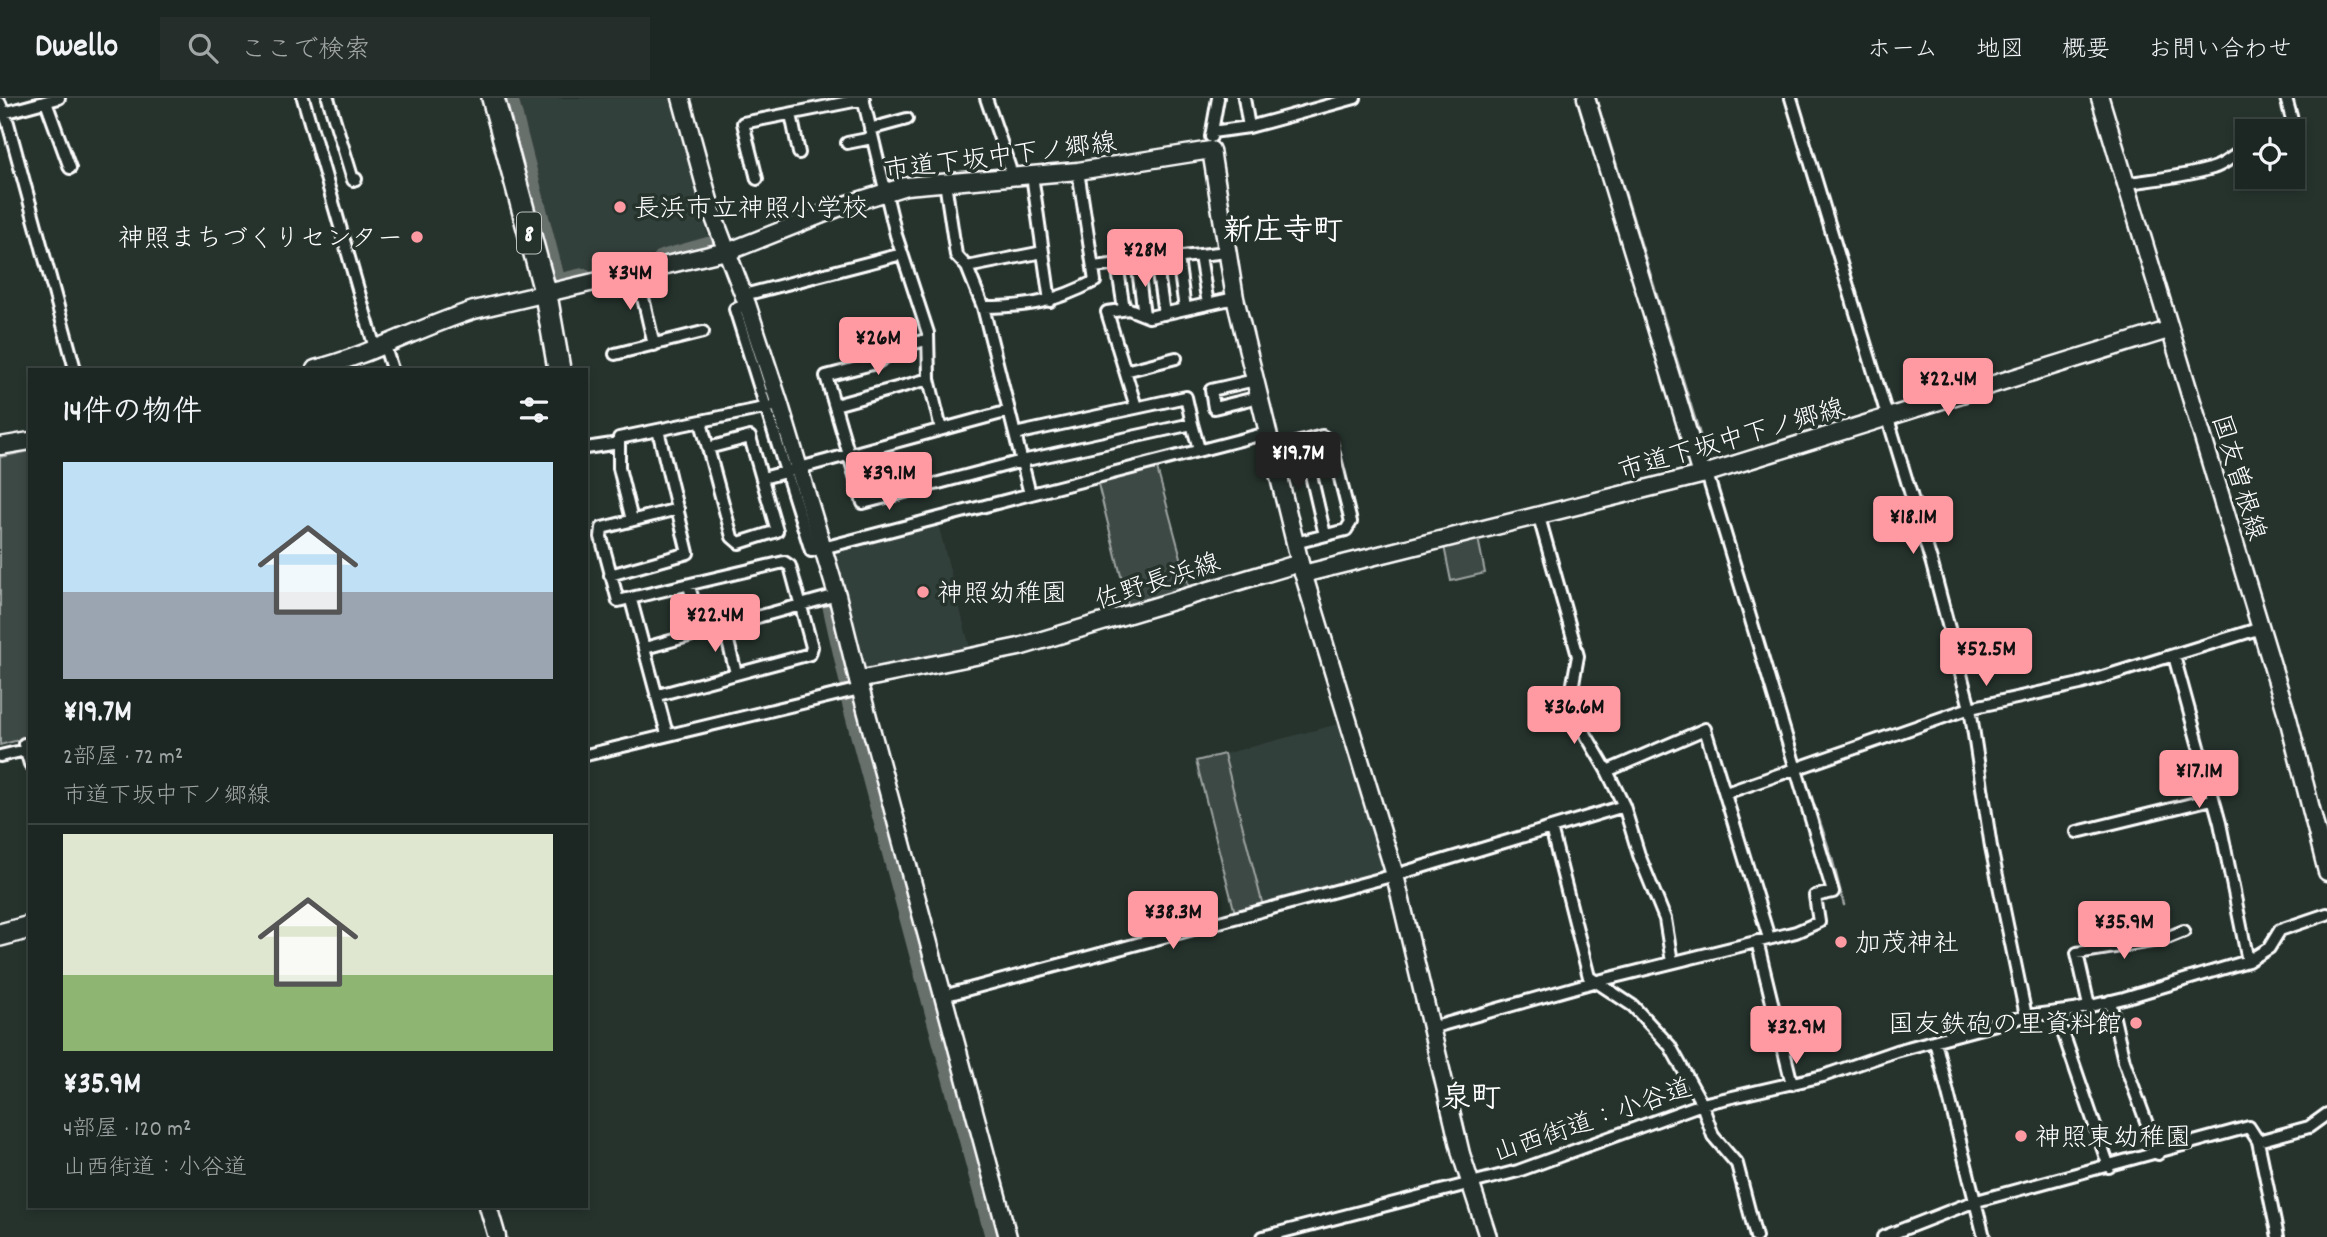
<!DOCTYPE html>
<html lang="ja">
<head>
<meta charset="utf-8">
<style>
  body { margin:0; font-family:Dekko,"Klee One",sans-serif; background:#252e2a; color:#f1f3f6; height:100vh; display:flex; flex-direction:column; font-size:26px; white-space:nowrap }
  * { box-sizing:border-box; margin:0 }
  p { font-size:23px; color:#a0a5a5 }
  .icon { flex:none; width:38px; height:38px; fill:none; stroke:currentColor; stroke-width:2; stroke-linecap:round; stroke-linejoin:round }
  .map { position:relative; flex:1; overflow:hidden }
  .sheet { position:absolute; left:28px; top:270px; width:560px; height:840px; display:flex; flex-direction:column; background:#1c2622; border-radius:0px; box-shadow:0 4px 10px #0003,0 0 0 2px #3a4340 }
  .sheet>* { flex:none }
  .tools { position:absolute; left:2235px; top:21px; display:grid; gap:14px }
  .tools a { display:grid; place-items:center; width:70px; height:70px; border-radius:0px; background:#1c2622; box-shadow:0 4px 10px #0003,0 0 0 2px #3a4340; font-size:35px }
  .price { position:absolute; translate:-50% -60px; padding:0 16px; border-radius:7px; background:#ff9aa2; color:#111; font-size:23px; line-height:46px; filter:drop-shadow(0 2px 4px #0008) }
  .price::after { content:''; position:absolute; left:50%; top:42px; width:21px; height:16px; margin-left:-10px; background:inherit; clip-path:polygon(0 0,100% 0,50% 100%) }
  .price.on { background:#222; color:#fff }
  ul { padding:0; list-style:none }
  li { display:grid; align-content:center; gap:14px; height:371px; padding:0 35px }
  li+li { border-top:2px solid #3a4340 }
  li span { display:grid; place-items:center; height:217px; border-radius:0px; color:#555 }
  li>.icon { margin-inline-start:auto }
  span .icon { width:126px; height:126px; fill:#fffc; stroke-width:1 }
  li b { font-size:30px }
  h2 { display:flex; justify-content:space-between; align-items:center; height:84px; padding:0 35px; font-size:30px }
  header { display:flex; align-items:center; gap:42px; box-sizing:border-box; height:98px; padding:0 35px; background:#1c2622; border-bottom:2px solid #3a4340 }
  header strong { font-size:33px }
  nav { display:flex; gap:38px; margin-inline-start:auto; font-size:24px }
  .search { width:490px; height:63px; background:#252e2a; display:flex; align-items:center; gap:18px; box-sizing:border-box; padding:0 24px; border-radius:0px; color:#a0a5a5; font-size:26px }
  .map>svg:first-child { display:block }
  .built { fill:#333f3a }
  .green { fill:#3e4944; stroke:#9ea4a2; stroke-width:2 }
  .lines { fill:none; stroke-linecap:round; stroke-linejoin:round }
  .stream { stroke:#a4a9a7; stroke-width:2.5 }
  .river { stroke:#67706c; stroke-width:18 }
  .street-casing { stroke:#fff; stroke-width:16 }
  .secondary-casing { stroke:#fff; stroke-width:21 }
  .highway-casing { stroke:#fff; stroke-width:26 }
  .street { stroke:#26332d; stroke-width:10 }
  .secondary { stroke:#26332d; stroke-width:16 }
  .highway { stroke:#26332d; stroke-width:21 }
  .poi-dot { fill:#ff9aa2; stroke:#26332d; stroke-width:2.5 }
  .labels { text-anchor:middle; stroke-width:7; stroke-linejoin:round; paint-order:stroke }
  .shield { fill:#26332d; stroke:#bec2c0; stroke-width:2 }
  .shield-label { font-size:24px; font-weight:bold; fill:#fff }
  .street-label { font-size:26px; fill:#fff; stroke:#26332d }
  .poi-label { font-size:26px; fill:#fff; stroke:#26332d; text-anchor:start }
  .quarter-label { font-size:30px; font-weight:bold; fill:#fff; stroke:#26332d }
</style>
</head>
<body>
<header>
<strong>Dwello</strong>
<div class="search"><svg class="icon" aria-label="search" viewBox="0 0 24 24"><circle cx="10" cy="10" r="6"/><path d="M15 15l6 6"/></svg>ここで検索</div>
<nav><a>ホーム</a><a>地図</a><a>概要</a><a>お問い合わせ</a></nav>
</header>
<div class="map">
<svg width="2327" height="1139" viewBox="0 0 2327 1139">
  <rect width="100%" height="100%" fill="#26332d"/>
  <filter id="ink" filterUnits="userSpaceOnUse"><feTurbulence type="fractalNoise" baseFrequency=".0143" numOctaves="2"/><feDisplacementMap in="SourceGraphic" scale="14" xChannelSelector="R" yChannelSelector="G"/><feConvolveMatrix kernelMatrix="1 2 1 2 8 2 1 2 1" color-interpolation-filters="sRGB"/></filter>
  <g filter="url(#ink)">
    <path class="built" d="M507,0H670L709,143L561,182L558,178L520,33L516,34Z
      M937,422L970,550L873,572L865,568L834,448Z
      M1342,625L1388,774L1263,808L1224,656Z"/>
    <path class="green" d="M30,353V639L0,647V359Z
      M1156,367L1189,489L1129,510L1097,382Z
      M1478,440L1485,475L1451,483L1444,448Z
      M1224,656L1263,808L1235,815L1196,663Z"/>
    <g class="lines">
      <path class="stream" d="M1596,0L1710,369
        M1795,650L1801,666
        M1803,673L1832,760L1844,807"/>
      <path class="river" d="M509,0L556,181L561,184L583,179
        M662,161L712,147
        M832,511L848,582
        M850,602L994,1139"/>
      <g class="street-casing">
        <path id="street" d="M303,0L375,250
          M328,0L353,82L356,81
          M863,0L896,137L928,235L929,281L941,331
          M986,0L1013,79
          M1244,0L1249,29
          M1791,0L1932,466L1970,610L1991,749L2026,918
          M2286,0L2297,40L2292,41
          M46,4L70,70
          M0,5L8,25L75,271
          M0,16L59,0
          M791,16L799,55
          M870,31L907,21
          M1212,34L1249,29L1355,0
          M1211,39L1218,0
          M847,45L872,40
          M1032,77L1050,203
          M757,81L743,25L864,1
          M945,84L956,157L967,169L983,209L1030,396
          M2124,86C2153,81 2185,79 2213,70C2227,66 2234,55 2247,52
          M1200,158L1208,206
          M1178,160L1185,211
          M1156,162L1164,216
          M1137,164L1144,217
          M1117,166L1124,211
          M967,169L1043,154
          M1093,169L1227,154
          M637,174L654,247
          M744,197L902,156
          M747,206L735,211L811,453L1267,335
          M983,209C1028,209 1055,204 1095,183L1078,73
          M926,242L900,249L876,265L826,278L863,405L1022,363L1192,326L1199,351
          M384,246L392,271
          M615,256L703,234
          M1125,273L1176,260
          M1255,282L1211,292L1214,310L1259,299
          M835,307L929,281
          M1136,309L1107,214L1129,211L1149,219L1235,200
          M701,324L708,350
          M1015,336L1186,299L1192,326
          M750,339L777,433L739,445L732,439L708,350Z
          M1303,343L1325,437
          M586,350L619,345
          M1271,352L1322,338L1331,344L1351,424L1346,432L1295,445
          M763,380L1009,313
          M1539,419L1578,558L1570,602L1572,613L1607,673L1624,708L1639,757L1665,821L1672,864
          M632,422L619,370V340L774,308
          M610,477L688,455L658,332
          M689,488L702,534
          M631,502L667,636
          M724,528L736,575
          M645,550L837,497
          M2174,558L2220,725L2248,863
          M658,597L803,558L810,556L812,549L790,468L784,464L618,503L601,439L602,430L678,411
          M24,646L30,666
          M586,657L860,591
          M0,658L30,651
          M1607,673L1705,631L1769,840
          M1726,695L1970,610L2080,586L2261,530
          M1551,730L1589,879L1633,908L1670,948L1702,1006L1713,1038L1737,1066L1756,1139
          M2077,734L2212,701
          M1757,843L1792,986
          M943,898L1395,777L1624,708
          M2110,903L2124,963L2158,1056
          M2089,908L2077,855L2164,841L2184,833
          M2056,914L2109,1069
          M1431,930L1594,884L1796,834L1819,824L1815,798L1833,794L1707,376
          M1935,943L1984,1139
          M2258,1043L2309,1029L2327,1016
          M1263,1139L1518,1073L1702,1006L1823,978L1896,953L2026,918L2074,912L2124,900L2248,863L2269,850L2280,832L2327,816
          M1883,1139L1973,1104L2249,1029L2258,1043L2278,1139"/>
      </g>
      <g class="secondary-casing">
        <path id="secondary" d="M681,0L713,117L747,206L780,307L837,497L858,582L1019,549L1300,465L1395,777L1461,1056L1488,1139
          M1586,0L1701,377
          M2100,0L2288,620L2327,774
          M315,271C370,257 420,229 474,212L735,151L848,106L906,88L1078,73L1211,52L1235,200L1300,465
          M0,348L30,343
          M1303,476L1701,377L2168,232
          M858,582L1008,1139
          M488,1108L497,1139"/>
      </g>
      <g class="highway-casing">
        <path id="highway" d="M493,0L546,197L559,271
          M0,837L30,829"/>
      </g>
      <use href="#street" class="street"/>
      <use href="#secondary" class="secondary"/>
      <use href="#highway" class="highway"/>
    </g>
  </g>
  <g class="poi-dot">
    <circle cx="620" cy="109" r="7"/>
    <circle cx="417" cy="139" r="7"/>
    <circle cx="923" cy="494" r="7"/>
    <circle cx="1841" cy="844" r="7"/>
    <circle cx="2136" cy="925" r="7"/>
    <circle cx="2021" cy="1038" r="7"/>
  </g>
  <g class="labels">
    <rect class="shield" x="517" y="114.5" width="24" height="41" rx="5"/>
    <g class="shield-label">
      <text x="529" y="143">8</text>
    </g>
    <g class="street-label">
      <text transform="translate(1000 57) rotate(-7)" y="9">市道下坂中下ノ郷線</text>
      <text transform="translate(1731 340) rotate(-16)" y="9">市道下坂中下ノ郷線</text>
      <text transform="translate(2240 379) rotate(73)" y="9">国友曽根線</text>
      <text transform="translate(1157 482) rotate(-18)" y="9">佐野長浜線</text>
      <text transform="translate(1592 1021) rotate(-19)" y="9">山西街道：小谷道</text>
    </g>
    <g class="poi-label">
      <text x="634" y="118">長浜市立神照小学校</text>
      <text x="403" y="148" text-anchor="end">神照まちづくりセンター</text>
      <text x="937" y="503">神照幼稚園</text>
      <text x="1855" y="853">加茂神社</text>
      <text x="2122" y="934" text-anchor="end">国友鉄砲の里資料館</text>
      <text x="2035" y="1047">神照東幼稚園</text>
    </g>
    <g class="quarter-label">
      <text x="1283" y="141">新庄寺町</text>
      <text x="1471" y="1008">泉町</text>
    </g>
  </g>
</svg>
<div class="tools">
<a><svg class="icon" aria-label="locate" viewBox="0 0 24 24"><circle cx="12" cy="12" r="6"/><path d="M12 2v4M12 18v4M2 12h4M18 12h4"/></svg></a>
</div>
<b class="price" style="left:1145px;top:191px">¥28M</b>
<b class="price" style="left:630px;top:214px">¥34M</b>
<b class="price" style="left:878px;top:279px">¥26M</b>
<b class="price" style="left:1948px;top:320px">¥22.4M</b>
<b class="price on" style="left:1298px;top:394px">¥19.7M</b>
<b class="price" style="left:889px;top:414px">¥39.1M</b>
<b class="price" style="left:1913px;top:458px">¥18.1M</b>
<b class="price" style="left:715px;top:556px">¥22.4M</b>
<b class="price" style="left:1986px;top:590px">¥52.5M</b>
<b class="price" style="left:1574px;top:648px">¥36.6M</b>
<b class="price" style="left:2199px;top:712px">¥17.1M</b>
<b class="price" style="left:1173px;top:853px">¥38.3M</b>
<b class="price" style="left:2124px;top:863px">¥35.9M</b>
<b class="price" style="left:1796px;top:968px">¥32.9M</b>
<section class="sheet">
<h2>14件の物件<svg class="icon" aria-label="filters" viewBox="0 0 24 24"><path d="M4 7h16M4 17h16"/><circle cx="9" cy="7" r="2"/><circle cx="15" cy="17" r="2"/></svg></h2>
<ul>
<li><span style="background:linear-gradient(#bfe0f5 60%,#9aa5b1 0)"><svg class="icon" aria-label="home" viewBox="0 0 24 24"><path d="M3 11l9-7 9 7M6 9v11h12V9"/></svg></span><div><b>¥19.7M</b><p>2部屋 · 72 m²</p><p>市道下坂中下ノ郷線</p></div></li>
<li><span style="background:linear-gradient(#dfe7d0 65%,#8fb573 0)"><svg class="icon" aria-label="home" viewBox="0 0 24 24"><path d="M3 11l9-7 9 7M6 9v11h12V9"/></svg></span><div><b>¥35.9M</b><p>4部屋 · 120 m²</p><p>山西街道：小谷道</p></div></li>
</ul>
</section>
</div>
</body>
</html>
